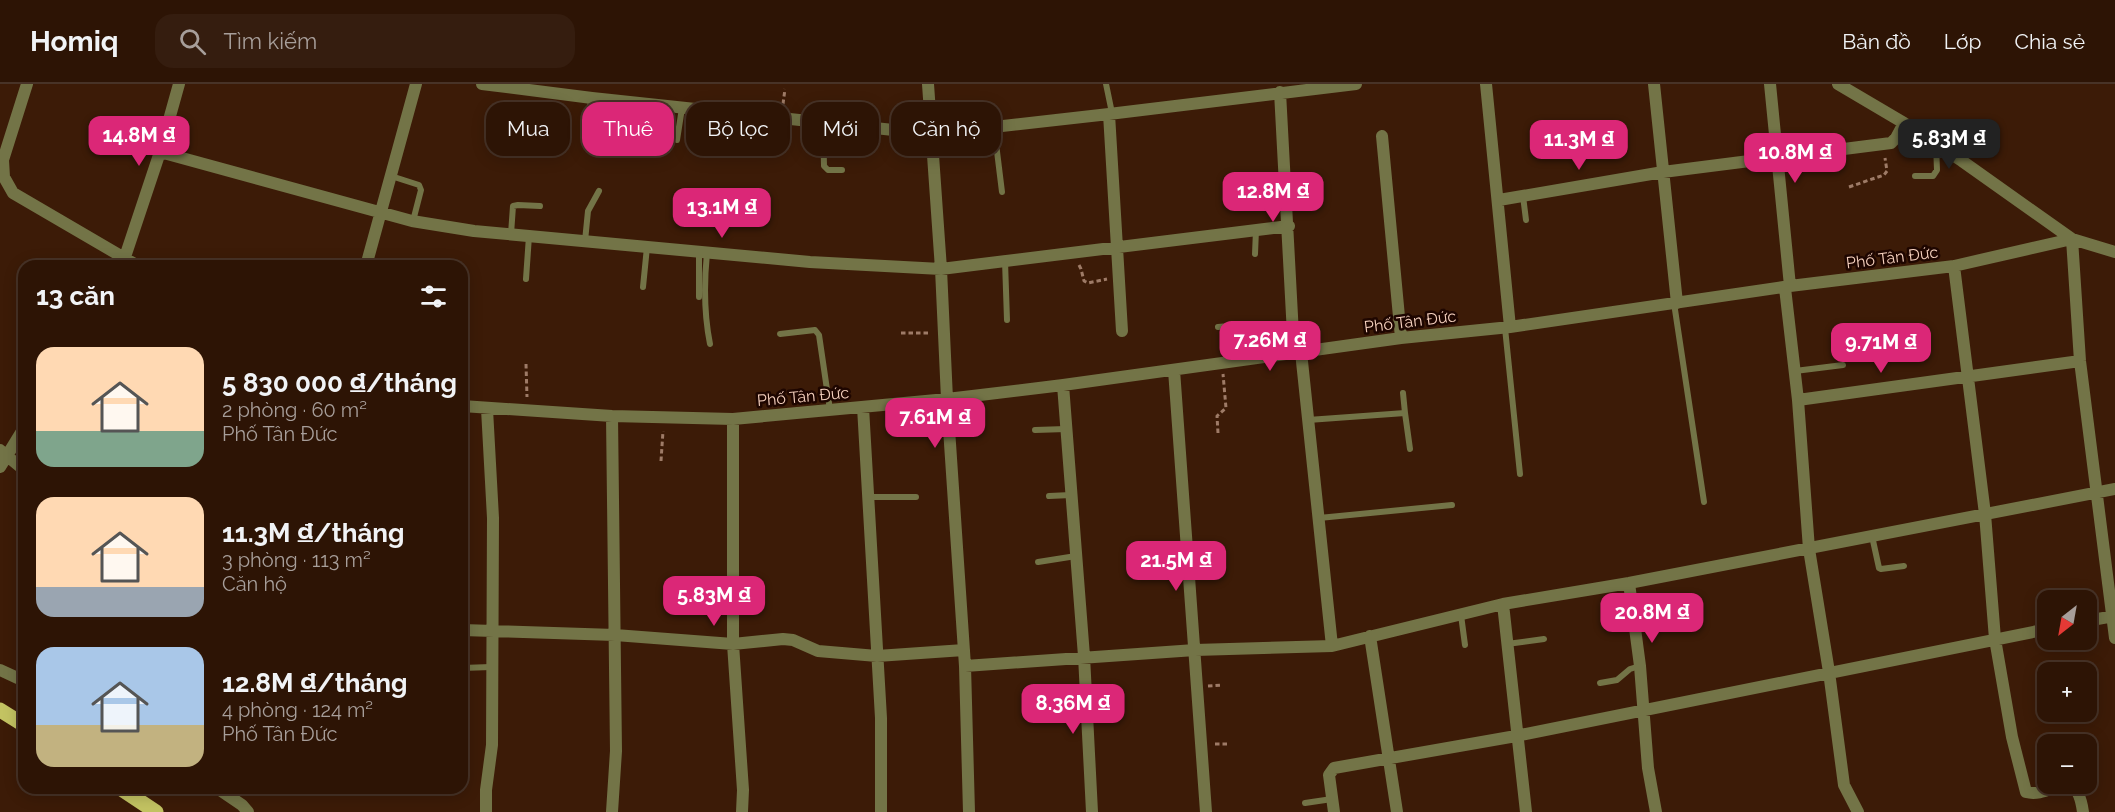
<!DOCTYPE html>
<html lang="vi">
<head>
<meta charset="utf-8">
<style>
  body { margin:0; font-family:Raleway,sans-serif; background:#351d0f; color:#f1f3f6; height:100vh; display:flex; flex-direction:column; font-size:22px; white-space:nowrap }
  * { box-sizing:border-box; margin:0 }
  p { font-size:20px; color:#a79e9a }
  .icon { flex:none; width:33px; height:33px; fill:none; stroke:currentColor; stroke-width:2; stroke-linecap:round; stroke-linejoin:round }
  .map { position:relative; flex:1; overflow:hidden }
  .details { position:absolute; left:18px; top:176px; width:450px; height:534px; display:flex; flex-direction:column; background:#2d1405; border-radius:18px; box-shadow:0 3px 15px #0003,0 0 0 2px #483327 }
  .details>* { flex:none }
  .banner { position:absolute; left:486px; top:18px; width:570px; height:54px; display:flex; gap:12px }
  .needle { width:39px; rotate:211deg }
  .tools { position:absolute; left:2037px; top:506px; display:grid; gap:12px }
  .tools a { display:grid; place-items:center; width:60px; height:60px; border-radius:12px; background:#2d1405; box-shadow:0 3px 15px #0003,0 0 0 2px #483327; font-size:30px }
  .price { position:absolute; translate:-50% -51px; padding:0 14px; border-radius:12px; background:#db2777; color:#fff; font-size:20px; line-height:39px; filter:drop-shadow(0 2px 3px #0008) }
  .price::after { content:''; position:absolute; left:50%; top:36px; width:18px; height:14px; margin-left:-9px; background:inherit; clip-path:polygon(0 0,100% 0,50% 100%) }
  .price.on { background:#222; color:#fff }
  ul { padding:0; list-style:none }
  li { display:flex; align-items:center; gap:18px; height:150px; padding:0 18px }
  li span { display:grid; place-items:center; flex:none; width:168px; height:120px; border-radius:18px; color:#555 }
  li>.icon { margin-inline-start:auto }
  span .icon { width:72px; height:72px; fill:#fffc; stroke-width:1 }
  li b { font-size:26px }
  h2 { display:flex; justify-content:space-between; align-items:center; height:72px; padding:0 18px; font-size:26px }
  .tag { padding:0 21px; border-radius:18px; background:#2d1405; box-shadow:0 3px 15px #0003,0 0 0 2px #483327; font-size:21px; line-height:54px }
  .tag.on { background:#db2777; color:#fff }
  header { display:flex; align-items:center; gap:36px; box-sizing:border-box; height:84px; padding:0 30px; background:#2d1405; border-bottom:2px solid #483327 }
  header strong { font-size:28px }
  nav { display:flex; gap:33px; margin-inline-start:auto; font-size:21px }
  .search { width:420px; height:54px; background:#351d0f; display:flex; align-items:center; gap:15px; box-sizing:border-box; padding:0 21px; border-radius:18px; color:#a79e9a; font-size:22px }
  .map>svg:first-child { display:block }
  .lines { fill:none; stroke-linecap:round; stroke-linejoin:round }
  .path { stroke:#9e7b67; stroke-width:3; stroke-dasharray:4.5 3; stroke-linecap:butt }
  .lane { stroke:#737447; stroke-width:6 }
  .street { stroke:#737447; stroke-width:12 }
  .primary { stroke:#c3c362; stroke-width:15 }
  .labels { text-anchor:middle; stroke-width:5; stroke-linejoin:round; paint-order:stroke }
  .street-label { font-size:16px; fill:#f6d1be; stroke:#1e0600 }
</style>
</head>
<body>
<header>
<strong>Homiq</strong>
<div class="search"><svg class="icon" aria-label="search" viewBox="0 0 24 24"><circle cx="10" cy="10" r="6"/><path d="M15 15l6 6"/></svg>Tìm kiếm</div>
<nav><a>Bản đồ</a><a>Lớp</a><a>Chia sẻ</a></nav>
</header>
<div class="map">
<svg width="2115" height="728" viewBox="0 0 2115 728">
  <rect width="100%" height="100%" fill="#3c1b07"/>
  <g class="lines">
    <path class="path" d="M783,20L785,5
      M1849,103L1884,91L1887,87L1885,74
      M1079,181L1081,185L1084,197L1088,199L1107,195
      M901,249H930
      M526,280L527,313
      M1218,349L1217,332L1226,324L1223,290
      M661,377L663,347
      M1208,602L1222,601
      M1215,660H1227"/>
    <path class="lane" d="M1106,0L1112,29
      M585,39L592,15
      M823,39L824,82L828,86H842
      M994,43L1002,108
      M677,56L682,24
      M391,92L419,101L421,106L413,137
      M1915,92H1933L1937,86L1936,61
      M1523,112L1526,136
      M511,150L513,122L518,121L540,122
      M585,157L588,127L599,107
      M707,169C704,199 704,230 710,260
      M1255,170L1256,146
      M1005,177L1007,236
      M526,195L529,152
      M643,203L647,163
      M699,213V168
      M1674,219L1704,418
      M1218,243L1229,242L1232,245L1234,277
      M1505,244L1520,390
      M780,250L815,246L819,251L830,326
      M1795,287L1843,281
      M1403,309L1405,329
      M1308,336L1405,329L1410,365
      M1035,346L1066,345
      M1049,412L1071,411
      M870,413H916
      M1319,434L1452,421
      M1872,452L1879,484L1881,485L1904,482
      M1038,478L1076,472
      M1461,531L1465,561
      M1507,560L1544,555
      M462,584L491,583
      M1600,599L1617,596L1630,585L1640,582
      M1305,719L1332,715"/>
    <path class="street" d="M27,0L3,76L4,93L13,109L138,182
      M482,0L592,14L931,50L1109,30L1356,0
      M928,0L941,185L947,315L965,582L969,728
      M1486,0L1510,243
      M1654,0L1677,219
      M1770,0L1790,202
      M1838,0L1904,39L1962,77L2072,155L2115,168
      M1280,8L1294,269
      M1109,30L1122,247
      M1382,52L1401,254
      M160,68L412,137L474,147L810,178L941,185L1289,142
      M1499,116L1663,88L1891,59L1896,54L1904,39
      M2072,155L2080,277L2115,554
      M122,182L160,68L179,0
      M366,182L416,0
      M1954,182L1985,430L1995,555L2012,653L2026,708C2052,715 2076,678 2083,728
      M1785,204L1798,316L1809,465L1829,588L1844,701L1858,728
      M1301,268L1332,562
      M1174,286L1206,728
      M1063,301L1084,572L1092,728
      M1798,316L2080,277
      M462,322L612,332L733,335L947,315L1063,301L1401,254L1510,243L1790,202L1954,182L2072,155
      M863,323L881,634V728
      M733,335V560L743,706L742,728
      M0,366L24,386
      M0,383L24,344
      M1629,499L1640,582L1648,684L1656,728
      M1503,520L1526,728
      M2086,537L2115,532
      M462,546L615,551L733,560L783,555L793,556L818,567L877,572L964,566
      M1370,552L1397,728
      M965,582L1195,566L1332,562L1503,520L1629,499L2115,405
      M0,586L24,597
      M217,704L242,721L248,728
      M486,728V706L492,661L493,434L487,325
      M612,728L616,667L612,332
      M1334,728L1329,691L1334,684L1516,652L2048,545"/>
    <path class="primary" d="M0,626L24,641
      M120,704L156,728"/>
  </g>
  <g class="labels">
    <g class="street-label">
      <text transform="translate(1892 173) rotate(-7)" y="6">Phố Tân Đức</text>
      <text transform="translate(1410 237) rotate(-7)" y="6">Phố Tân Đức</text>
      <text transform="translate(803 312) rotate(-5)" y="6">Phố Tân Đức</text>
    </g>
  </g>
</svg>
<div class="tools">
<a><svg class="needle" viewBox="-14 -14 28 28"><path d="M0-13l5 13h-10z" fill="#e53935"/><path d="M0 13l5-13h-10z" fill="#a79e9a"/></svg></a>
<a>+</a>
<a>−</a>
</div>
<b class="price" style="left:139px;top:83px">14.8M ₫</b>
<b class="price on" style="left:1949px;top:86px">5.83M ₫</b>
<b class="price" style="left:1579px;top:87px">11.3M ₫</b>
<b class="price" style="left:1795px;top:100px">10.8M ₫</b>
<b class="price" style="left:1273px;top:139px">12.8M ₫</b>
<b class="price" style="left:722px;top:155px">13.1M ₫</b>
<b class="price" style="left:1270px;top:288px">7.26M ₫</b>
<b class="price" style="left:1881px;top:290px">9.71M ₫</b>
<b class="price" style="left:935px;top:365px">7.61M ₫</b>
<b class="price" style="left:1176px;top:508px">21.5M ₫</b>
<b class="price" style="left:714px;top:543px">5.83M ₫</b>
<b class="price" style="left:1652px;top:560px">20.8M ₫</b>
<b class="price" style="left:1073px;top:651px">8.36M ₫</b>
<div class="banner">
<a class="tag">Mua</a>
<a class="tag on">Thuê</a>
<a class="tag">Bộ lọc</a>
<a class="tag">Mới</a>
<a class="tag">Căn hộ</a>
</div>
<section class="details">
<h2>13 căn<svg class="icon" aria-label="filters" viewBox="0 0 24 24"><path d="M4 7h16M4 17h16"/><circle cx="9" cy="7" r="2"/><circle cx="15" cy="17" r="2"/></svg></h2>
<ul>
<li><span style="background:linear-gradient(#ffd9b3 70%,#7fa58c 0)"><svg class="icon" aria-label="home" viewBox="0 0 24 24"><path d="M3 11l9-7 9 7M6 9v11h12V9"/></svg></span><div><b>5 830 000 ₫/tháng</b><p>2 phòng · 60 m²</p><p>Phố Tân Đức</p></div></li>
<li><span style="background:linear-gradient(#ffd9b3 75%,#9aa5b1 0)"><svg class="icon" aria-label="home" viewBox="0 0 24 24"><path d="M3 11l9-7 9 7M6 9v11h12V9"/></svg></span><div><b>11.3M ₫/tháng</b><p>3 phòng · 113 m²</p><p>Căn hộ</p></div></li>
<li><span style="background:linear-gradient(#a9c7e8 65%,#c2b280 0)"><svg class="icon" aria-label="home" viewBox="0 0 24 24"><path d="M3 11l9-7 9 7M6 9v11h12V9"/></svg></span><div><b>12.8M ₫/tháng</b><p>4 phòng · 124 m²</p><p>Phố Tân Đức</p></div></li>
</ul>
</section>
</div>
</body>
</html>
